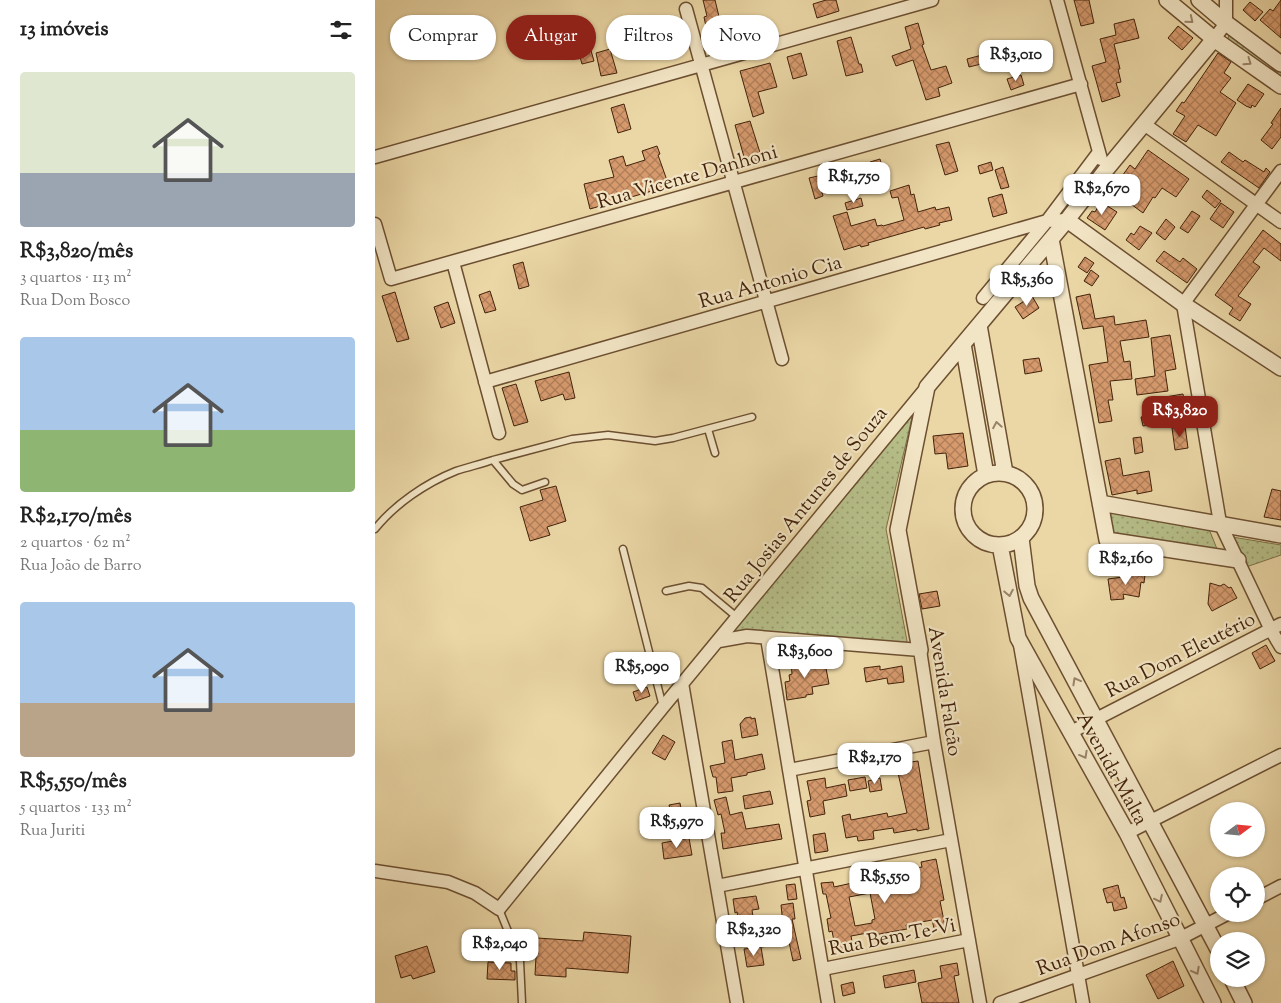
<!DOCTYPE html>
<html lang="pt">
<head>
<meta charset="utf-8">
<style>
  body { margin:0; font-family:"Sorts Mill Goudy",serif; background:#f6f6f6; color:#222; height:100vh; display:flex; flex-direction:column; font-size:19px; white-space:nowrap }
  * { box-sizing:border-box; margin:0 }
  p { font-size:16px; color:#767676 }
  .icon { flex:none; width:28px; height:28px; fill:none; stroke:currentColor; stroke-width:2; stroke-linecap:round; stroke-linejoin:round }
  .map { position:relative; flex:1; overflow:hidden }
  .drawer { display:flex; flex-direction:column; background:#fff; width:375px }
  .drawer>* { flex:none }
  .banner { position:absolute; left:15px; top:15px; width:475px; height:45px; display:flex; gap:10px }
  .needle { width:32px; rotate:74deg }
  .controls { position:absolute; left:835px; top:802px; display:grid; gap:10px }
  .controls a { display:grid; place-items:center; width:55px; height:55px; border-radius:50%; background:#fff; box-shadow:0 1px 4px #0004; font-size:25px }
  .price { position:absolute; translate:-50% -42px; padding:0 11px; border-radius:10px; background:#fff; color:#222; font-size:16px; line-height:32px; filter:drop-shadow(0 1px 2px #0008) }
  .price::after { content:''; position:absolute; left:50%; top:30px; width:15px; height:11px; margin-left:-8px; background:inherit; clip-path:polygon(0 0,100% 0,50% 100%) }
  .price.current { background:#8f2418; color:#fff }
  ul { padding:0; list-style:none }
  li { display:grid; align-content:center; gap:10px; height:265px; padding:0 20px }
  li span { display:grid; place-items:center; height:155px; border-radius:5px; color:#555 }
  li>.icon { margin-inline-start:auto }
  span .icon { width:90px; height:90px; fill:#fffc; stroke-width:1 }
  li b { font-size:21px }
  h2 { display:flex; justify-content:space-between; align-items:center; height:60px; padding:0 20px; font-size:21px }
  .pill { padding:0 18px; border-radius:22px; background:#fff; box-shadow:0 1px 4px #0004; font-size:18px; line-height:45px }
  .pill.current { background:#8f2418; color:#fff }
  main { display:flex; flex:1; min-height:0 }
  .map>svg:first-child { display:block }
  .grass { fill:url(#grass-dots); stroke:#7c7049 }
  .building { fill:url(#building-cross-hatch); stroke:#42220a; fill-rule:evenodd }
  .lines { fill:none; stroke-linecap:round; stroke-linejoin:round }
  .service-casing { stroke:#6c4f31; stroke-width:9 }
  .minor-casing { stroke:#6c4f31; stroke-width:15 }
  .tertiary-casing { stroke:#6c4f31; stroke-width:18 }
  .service { stroke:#f2e5c5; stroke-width:6 }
  .minor { stroke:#f2e5c5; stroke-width:12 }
  .tertiary { stroke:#f2e5c5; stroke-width:15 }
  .oneway { stroke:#9a8468 }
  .labels { text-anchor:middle; stroke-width:4.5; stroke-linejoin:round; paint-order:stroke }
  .street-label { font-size:20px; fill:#42220a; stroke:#f2e5c5 }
</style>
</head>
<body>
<main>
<section class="drawer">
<h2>13 imóveis<svg class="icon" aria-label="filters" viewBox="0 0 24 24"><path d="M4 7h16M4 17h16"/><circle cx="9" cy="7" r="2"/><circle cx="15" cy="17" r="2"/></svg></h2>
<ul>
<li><span style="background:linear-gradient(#dfe7d0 65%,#9aa5b1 0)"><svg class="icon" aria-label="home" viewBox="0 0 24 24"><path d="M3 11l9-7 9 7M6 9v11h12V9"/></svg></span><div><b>R$3,820/mês</b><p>3 quartos · 113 m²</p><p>Rua Dom Bosco</p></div></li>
<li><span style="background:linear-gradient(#a9c7e8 60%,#8fb573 0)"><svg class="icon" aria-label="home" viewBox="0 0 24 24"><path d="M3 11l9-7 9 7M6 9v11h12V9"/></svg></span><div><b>R$2,170/mês</b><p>2 quartos · 62 m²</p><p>Rua João de Barro</p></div></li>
<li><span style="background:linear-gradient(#a9c7e8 65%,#b9a48a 0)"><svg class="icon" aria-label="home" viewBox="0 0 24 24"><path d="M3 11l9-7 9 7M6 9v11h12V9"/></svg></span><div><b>R$5,550/mês</b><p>5 quartos · 133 m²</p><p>Rua Juriti</p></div></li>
</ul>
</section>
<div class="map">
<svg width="906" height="1003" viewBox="0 0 906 1003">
  <defs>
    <pattern id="grass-dots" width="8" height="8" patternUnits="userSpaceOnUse" patternTransform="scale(1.25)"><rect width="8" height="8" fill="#b6be88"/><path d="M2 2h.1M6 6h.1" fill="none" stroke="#969a6d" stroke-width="1.8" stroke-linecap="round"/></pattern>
    <pattern id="building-cross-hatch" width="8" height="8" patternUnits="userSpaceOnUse" patternTransform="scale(1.25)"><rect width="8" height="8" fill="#d69a6d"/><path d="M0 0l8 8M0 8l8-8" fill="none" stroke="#af7d58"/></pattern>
  </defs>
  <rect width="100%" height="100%" fill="#ebd7a6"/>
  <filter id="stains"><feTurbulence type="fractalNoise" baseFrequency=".004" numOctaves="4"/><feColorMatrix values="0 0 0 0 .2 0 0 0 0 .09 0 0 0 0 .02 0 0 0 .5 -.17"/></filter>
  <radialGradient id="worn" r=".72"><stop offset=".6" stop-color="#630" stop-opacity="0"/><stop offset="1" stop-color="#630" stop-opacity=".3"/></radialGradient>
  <path class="grass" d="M856,34L906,71V79L855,41L853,37Z
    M539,409L511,529L532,641L530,645L354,634Z
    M731,511L834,529L844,554L736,537Z
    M857,537L906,545V555L871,567Z"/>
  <path class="building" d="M328,0H340L347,29L353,28L356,41L335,46L329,17L332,16Z
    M451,0H461L464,11L442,18L438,4Z
    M699,0H714L719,23L706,26Z
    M906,0V38L885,20L895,9L898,11Z
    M875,2L888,12L880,21L868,10Z
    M759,19L764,38L739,44L745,69H743L746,82L741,83L745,96L727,102L717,66L731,62L725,39L741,35L739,24Z
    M543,23L549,44L547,45L556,70L571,66L577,83L563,88L565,96L551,100L538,60L521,66L517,56L536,49L530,27Z
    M803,26L818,38L807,50L793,38Z
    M476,37L484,64H486L488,72L471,76L462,41Z
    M215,47L219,61L207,64L203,50Z
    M235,49L242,73L226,76L221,53Z
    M426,53L432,75L418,79L412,57Z
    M843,53L856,62L849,73L856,78L845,92L861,103L841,136L823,125L811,142L798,134L810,116L801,111L807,102L809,103Z
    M607,55L610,63L594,67L592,59Z
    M395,63L402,87L383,92L389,113L378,117L365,71Z
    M646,75L649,85L636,90L632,79Z
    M873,84L889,94L880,107L877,105L876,108L871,106L862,100Z
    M249,104L256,129L243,133L236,108Z
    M906,108V137L897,149L886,140L898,124L896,123Z
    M375,121L387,159L371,164L360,125Z
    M574,142L583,171L570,175L561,145Z
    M282,146L285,154L283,155L294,186L215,209L209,184L239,177L234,160L248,156L251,166L270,160L267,151Z
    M773,150L814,179L801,197L787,188L780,198L778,197L768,213L737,190L755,165L760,169Z
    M854,152L868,162L870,160L889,172L891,168L895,172L884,188L846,162Z
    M505,159L512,185L502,187L495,162Z
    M616,162L618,170L605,174L603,166Z
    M628,167L634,187L626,189L620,170Z
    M443,176L448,196L440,199L434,178Z
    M534,185L536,195L539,194L543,212L560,207L561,210L574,207L577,220L564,223L565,225L550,229L549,227L493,243L494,245L486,247L485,245L469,250L458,216L472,212L476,226L500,219L502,226L507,225L508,226L529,220L523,197L517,198L515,191Z
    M832,190L846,201L840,208L827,197Z
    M627,194L632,213L618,217L613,198Z
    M486,198L488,206L472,210L470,203Z
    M726,202L742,212L730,230L712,218L717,211L720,212Z
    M846,203L859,212L848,228L835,219Z
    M817,211L825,216L813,233L805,228Z
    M791,219L800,227L790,240L781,233Z
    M765,226L777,233L764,250L751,240L756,233L759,235Z
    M888,230L906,244V261L889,248L878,262L885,267L863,296L876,304L865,321L854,314L858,308L840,295Z
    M789,251L805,262L808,258L822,269L812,283L781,261Z
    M710,257L719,263L712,273L703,267Z
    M148,262L154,286L144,289L138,265Z
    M716,270L724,276L717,286L709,281Z
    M115,291L121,310L110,313L104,295Z
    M20,292L34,339L22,342L7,296Z
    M715,294L720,319L739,316L740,325L771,320L774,337L745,341L749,362L755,361L757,379L735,381L738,400H733L737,421L724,423L714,365L733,362L728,326L708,329L701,297Z
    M657,296L664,308L648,319L640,307Z
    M73,302L80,323L66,328L59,307Z
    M795,335L801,369L790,371L793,391L762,395L760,379L780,376L776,338Z
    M664,358L667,371L650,374L648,360Z
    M194,372L200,398L190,400L188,394L166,401L160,381Z
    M141,384L153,422L139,426L127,388Z
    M808,394L810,406L792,409L790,397Z
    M784,414L786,423L768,426L766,417Z
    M810,426L813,448L800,450L797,428Z
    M588,433L593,466L573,469L571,453L560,454L558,436Z
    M766,437L768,452L760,454L758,438Z
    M745,458L748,476L774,471L777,491L762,494V490L737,495L730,461Z
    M181,486L191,521L172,527L175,535L155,541L145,507L168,500L165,490Z
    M897,489L906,491V520L889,517Z
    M756,572L770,575L769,583L766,582L764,597L748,594L749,599L736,600L733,579L755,576Z
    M835,583L845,586L849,584L854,588L856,587L862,598L837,611L833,604Z
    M562,591L565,606L547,609L544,594Z
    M891,645L900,661L885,669L877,653Z
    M432,660L433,666L450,663L454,684L437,687L438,694L431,695V697L412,700L410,682L415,681L414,675L417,674L416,661Z
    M505,666V670L527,666L529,682L513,684L512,678L491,682L489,668Z
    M272,687L275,696L261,701L258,692Z
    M376,717V719L380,718L383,735L367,738L365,724L370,718Z
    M288,735L300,742L290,760L277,753Z
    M357,740L360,760L387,754L390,769L372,773V775L356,778L358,791L343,793L341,777H338L335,766L350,763L347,742Z
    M543,761L554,829L542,831V829L519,833L518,828L498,831L499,839L483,841L482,836L471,838L467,816L475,814L476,820L512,813L513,817L532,813L521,764Z
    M490,777L492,788L475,791L473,780Z
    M450,778L451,788L470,784L472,796L448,801L450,814L435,817L432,801L436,800L432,781Z
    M505,778L507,790L495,792L493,781Z
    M395,791L398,804L370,809L368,796Z
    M351,797L355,815L367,812L371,829L404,824L407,839L348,849L346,833H350L346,814L343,815L339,800Z
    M305,803L308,819L295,821L292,809H295L294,805Z
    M450,833L453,851L440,853L438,835Z
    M314,838L317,855L289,859L287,843Z
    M561,859L569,900L565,901L570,926L559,928L557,920L531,925L532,929L499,935L498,932L476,936L478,947L461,951L457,931L454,932L452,919L456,918L451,894H448L446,883L458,882L459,887L491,880V877L502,874L503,878L524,875L523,871L547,867L546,862ZM495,893L500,919L497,920V923L480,926L474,897Z
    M420,884L422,899L413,900L411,885Z
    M743,885L746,898L749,897L752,908L739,911L737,902L732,903L728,889Z
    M381,896L384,909L377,910L380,929L365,931L362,912L360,913L358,899Z
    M418,903L420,919H417L426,959L418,961L414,942L387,947L384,928L408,924L406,905Z
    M209,932L256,936L253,973L191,968V977L160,975L162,938L208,941Z
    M52,946L60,972L38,979L36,975L26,978L20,956Z
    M386,947L389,965L372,967L369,949Z
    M798,961L809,986L783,999L771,975Z
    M113,962L136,963V971H140V980L112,979Z
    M582,963L584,975L579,976L584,1003H547L543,983L567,978L565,966Z
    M539,970L541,982L510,988L508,976Z
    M478,982L480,993L468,996L466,985Z"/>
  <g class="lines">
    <g class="service-casing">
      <path id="service" d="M333,429L340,453
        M118,460L197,439L233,435L280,441L298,438L377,417
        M0,529C20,504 51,483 81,471C93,467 106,464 118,460L138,484L147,490L170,482
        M248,549L288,707
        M291,591L314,586L327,588L363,618
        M124,909L145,961L147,1003"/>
    </g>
    <g class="minor-casing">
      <path id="minor" d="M682,0L726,159
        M311,9L407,359
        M839,39L851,23V0
        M769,124L906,222
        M0,157L557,0
        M906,171L808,304L845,523L896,630L906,647
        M0,224L16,279L706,84
        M78,262L124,433
        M608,298L672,221L724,152
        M110,382L672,221L692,220
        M392,638L453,1003
        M344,641L372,636L545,650L559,742L605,1003
        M645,645L708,1003
        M307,683L362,1003
        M696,732L906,624
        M414,770L559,742
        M752,833L906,755
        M0,871L73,882L100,893L124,909L288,707L552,387
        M342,886L576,840
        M881,899L906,886
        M448,969L594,940
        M625,1003L804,939L852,914"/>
    </g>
    <g class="tertiary-casing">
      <path id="tertiary" d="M792,0L839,39L906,86
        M824,0L851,23L906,64
        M692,220L808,304L906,368
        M676,239L732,540L863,560
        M604,325L630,473
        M588,344L611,475
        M588 509a36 36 0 1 1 72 0a36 36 0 1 1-72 0Z
        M725,503L906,535
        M646,538L652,586L656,598L844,951
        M625,545L643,638L752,833L838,1003
        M545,650L523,530L552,387L692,220L730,171L839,39
        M857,979L869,1003"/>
    </g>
    <use href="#service" class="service"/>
    <use href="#minor" class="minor"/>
    <use href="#tertiary" class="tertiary"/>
  </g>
  <defs><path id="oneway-chevron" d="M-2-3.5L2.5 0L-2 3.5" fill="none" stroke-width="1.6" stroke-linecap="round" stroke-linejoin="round" transform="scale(1.25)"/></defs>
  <g class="oneway">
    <use href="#oneway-chevron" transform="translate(815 20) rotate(39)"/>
    <use href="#oneway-chevron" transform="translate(873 62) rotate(35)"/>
    <use href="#oneway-chevron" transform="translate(622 425) rotate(-100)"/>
    <use href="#oneway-chevron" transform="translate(634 593) rotate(79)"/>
    <use href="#oneway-chevron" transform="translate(701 681) rotate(-119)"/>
    <use href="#oneway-chevron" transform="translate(709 755) rotate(61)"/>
    <use href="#oneway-chevron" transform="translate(784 899) rotate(64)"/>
    <use href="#oneway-chevron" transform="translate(821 971) rotate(62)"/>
  </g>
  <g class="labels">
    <g class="street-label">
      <text transform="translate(312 176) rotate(-16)" y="7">Rua Vicente Danhoni</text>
      <text transform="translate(395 281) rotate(-16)" y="7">Rua Antonio Cia</text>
      <text transform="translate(430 504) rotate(-51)" y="7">Rua Josias Antunes de Souza</text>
      <text transform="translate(805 654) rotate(-27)" y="7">Rua Dom Eleutério</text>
      <text transform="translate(571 691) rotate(81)" y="7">Avenida Falcão</text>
      <text transform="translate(738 768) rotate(61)" y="7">Avenida Malta</text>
      <text transform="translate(517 936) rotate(-11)" y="7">Rua Bem-Te-Vi</text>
      <text transform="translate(733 943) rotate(-20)" y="7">Rua Dom Afonso</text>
    </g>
  </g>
  <rect width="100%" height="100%" filter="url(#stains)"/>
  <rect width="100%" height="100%" fill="url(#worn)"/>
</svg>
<div class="controls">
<a><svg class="needle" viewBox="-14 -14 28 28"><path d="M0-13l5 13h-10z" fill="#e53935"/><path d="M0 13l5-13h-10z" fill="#767676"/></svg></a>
<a><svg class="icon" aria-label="locate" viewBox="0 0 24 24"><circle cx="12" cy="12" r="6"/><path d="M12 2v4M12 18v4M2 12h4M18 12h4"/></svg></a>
<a><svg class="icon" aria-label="layers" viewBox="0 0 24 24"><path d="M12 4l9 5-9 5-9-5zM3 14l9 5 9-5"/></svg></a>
</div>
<b class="price" style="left:641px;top:82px">R$3,010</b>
<b class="price" style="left:479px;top:204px">R$1,750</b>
<b class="price" style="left:727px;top:216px">R$2,670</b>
<b class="price" style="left:652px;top:307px">R$5,360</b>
<b class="price current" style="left:805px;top:438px">R$3,820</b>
<b class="price" style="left:751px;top:586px">R$2,160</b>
<b class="price" style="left:430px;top:679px">R$3,600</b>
<b class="price" style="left:267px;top:694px">R$5,090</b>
<b class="price" style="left:500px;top:785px">R$2,170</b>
<b class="price" style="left:302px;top:849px">R$5,970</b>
<b class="price" style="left:510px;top:904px">R$5,550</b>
<b class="price" style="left:379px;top:957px">R$2,320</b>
<b class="price" style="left:125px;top:971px">R$2,040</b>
<div class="banner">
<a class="pill">Comprar</a>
<a class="pill current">Alugar</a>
<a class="pill">Filtros</a>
<a class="pill">Novo</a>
</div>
</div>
</main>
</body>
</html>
